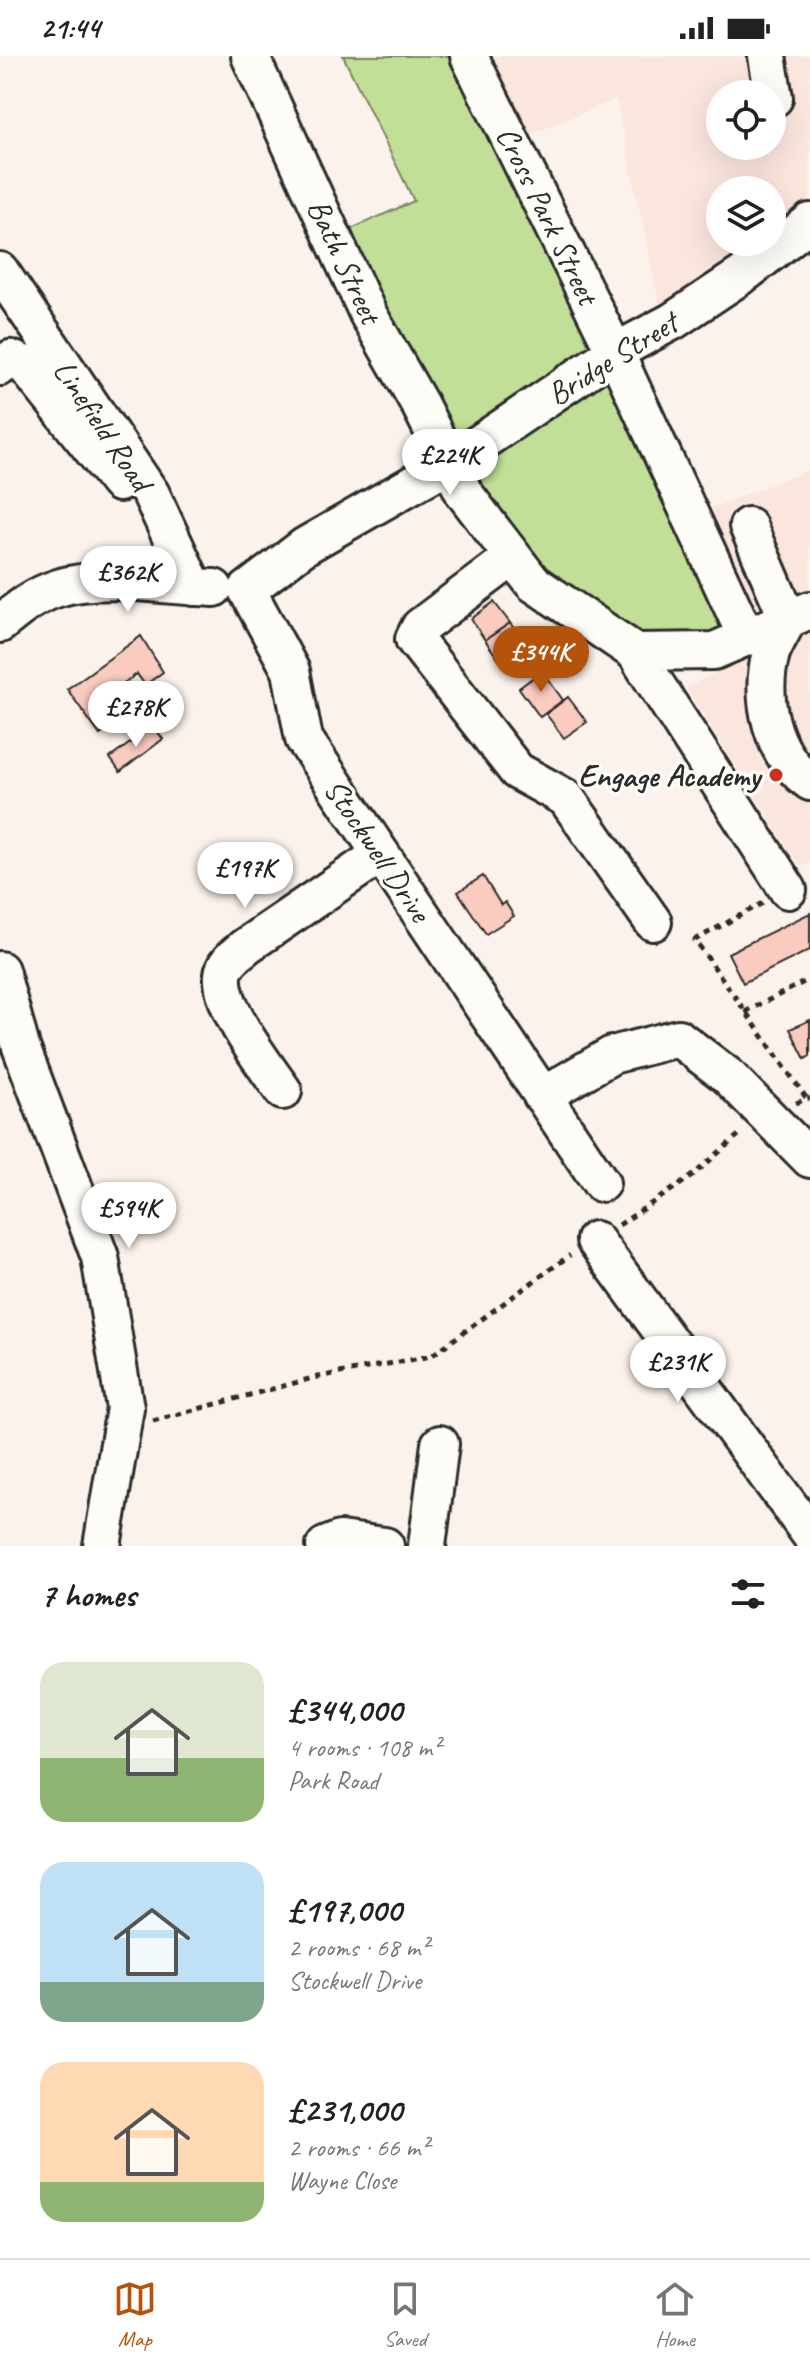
<!DOCTYPE html>
<html lang="en">
<head>
<meta charset="utf-8">
<style>
  body { margin:0; font-family:Caveat,sans-serif; background:#f6f6f6; color:#222; height:100vh; display:flex; flex-direction:column; font-size:30px; white-space:nowrap }
  * { box-sizing:border-box; margin:0 }
  p { font-size:26px; color:#767676 }
  .icon { flex:none; width:44px; height:44px; fill:none; stroke:currentColor; stroke-width:2; stroke-linecap:round; stroke-linejoin:round }
  .map { position:relative; height:1490px; overflow:hidden }
  .panel { display:flex; flex-direction:column; background:#fff; flex:1 }
  .panel>* { flex:none }
  .controls { position:absolute; left:706px; top:24px; display:grid; gap:16px }
  .controls a { display:grid; place-items:center; width:80px; height:80px; border-radius:50%; background:#fff; box-shadow:0 8px 32px #0002; font-size:40px }
  .price { position:absolute; translate:-50% -68px; padding:0 18px; border-radius:28px; background:#fff; color:#222; font-size:26px; line-height:52px; filter:drop-shadow(0 2px 4px #0008) }
  .price::after { content:''; position:absolute; left:50%; top:48px; width:24px; height:18px; margin-left:-12px; background:inherit; clip-path:polygon(0 0,100% 0,50% 100%) }
  .price.on { background:#b45309; color:#fff }
  ul { padding:0; list-style:none }
  li { display:flex; align-items:center; gap:24px; height:200px; padding:0 40px }
  li span { display:grid; place-items:center; flex:none; width:224px; height:160px; border-radius:24px; color:#555 }
  li>.icon { margin-inline-start:auto }
  span .icon { width:96px; height:96px; fill:#fffc; stroke-width:1 }
  li b { font-size:34px }
  h2 { display:flex; justify-content:space-between; align-items:center; height:96px; padding:0 40px; font-size:34px }
  .status { display:flex; justify-content:space-between; align-items:center; height:56px; padding:0 40px; background:#fff; direction:ltr }
  .status svg { height:22px; fill:currentColor }
  .tab-bar { display:flex; justify-content:space-around; align-items:center; height:112px; border-top:2px solid #e0e0e0; background:#fff; font-size:22px; color:#767676 }
  .tab-bar a { display:grid; justify-items:center; gap:4px }
  .tab-bar .on { color:#b45309 }
  .map>svg:first-child { display:block }
  .built { fill:#fbe6de; fill-rule:evenodd }
  .green { fill:#c1df97; stroke:#768561; stroke-width:2 }
  .building { fill:#facbbf; stroke:#2b2b2b; stroke-width:2 }
  .lines { fill:none; stroke-linecap:round; stroke-linejoin:round }
  .minor-casing { stroke:#2b2b2b; stroke-width:42 }
  .path { stroke:#2b2b2b; stroke-width:5; stroke-dasharray:6 6; stroke-linecap:butt }
  .minor { stroke:#fdfcf7; stroke-width:36 }
  .poi-dot { fill:#c8321e; stroke:#fdfcf7; stroke-width:3 }
  .labels { text-anchor:middle; stroke-width:7; stroke-linejoin:round; paint-order:stroke }
  .street-label { font-size:32px; fill:#2b2b2b; stroke:#fdfcf7 }
  .poi-label { font-size:32px; font-weight:bold; fill:#2b2b2b; stroke:#fdfcf7; text-anchor:end }
</style>
</head>
<body>
<div class="status"><b>21:44</b><svg viewBox="0 0 49 12"><path d="M0 12V9h3v3zM5 12V6h3v6zM10 12V3h3v9zM15 12V0h3v12zM26 1h20v11H26zM47 4h2v5h-2z"/></svg></div>
<div class="map">
<svg width="810" height="1490" viewBox="0 0 810 1490">
  <rect width="100%" height="100%" fill="#fcf2ec"/>
  <filter id="ink" filterUnits="userSpaceOnUse"><feTurbulence type="fractalNoise" baseFrequency=".0125" numOctaves="2"/><feDisplacementMap in="SourceGraphic" scale="16" xChannelSelector="R" yChannelSelector="G"/><feConvolveMatrix kernelMatrix="1 2 1 2 8 2 1 2 1" color-interpolation-filters="sRGB"/></filter>
  <g filter="url(#ink)">
    <path class="built" d="M489,0H810V145L772,178V134H720V186H762L662,260L616,43L529,79ZM720,38H772V90H720Z
      M810,413V533L744,556L700,457Z
      M810,567V806L801,812L686,632Z"/>
    <path class="green" d="M343,0H450L609,317L728,579L638,578L537,525L340,178L414,145Z"/>
    <path class="building" d="M494,546L510,567L485,584L471,563Z
      M510,567L524,587L499,604L485,584Z
      M141,580L163,616L145,629L137,618L104,641L120,664L100,679L67,633Z
      M542,615L563,644L540,661L519,632Z
      M152,627L160,638L146,649L137,639Z
      M568,641L587,666L564,682L546,658Z
      M153,670L163,683L120,716L110,702Z
      M483,820L501,849L505,846L514,860L486,878L458,836Z
      M810,857V894L743,927L728,897Z
      M810,964V1000L805,1003L790,973Z"/>
    <g class="lines">
      <g class="minor-casing">
        <path id="minor" d="M250,0L368,258L420,349L464,437L533,527L635,596L714,595L810,554
          M469,0L615,296L746,580
          M767,0L774,42
          M0,215L151,438L194,531
          M0,311L11,303L24,308L119,427
          M748,470L788,563C783,574 775,586 771,597C759,642 771,698 810,726
          M513,501L420,571L414,583L517,715L566,742L653,866
          M247,534L291,615L304,683L601,1127
          M247,534L305,490L450,407L615,296L673,265L748,215L810,166
          M0,568C18,553 35,539 58,532C101,518 168,530 214,532
          M635,596L788,834
          M0,914L21,991L100,1201L125,1352L102,1490
          M283,1035C265,1009 220,952 223,919C224,906 237,898 246,890L381,798
          M542,1040L612,999L678,982L728,1020L810,1103
          M595,1184L810,1478
          M325,1490L340,1484L385,1490
          M427,1490L440,1388"/>
      </g>
      <path class="path" d="M763,847L695,884L807,1043
        M745,956L810,923
        M796,1047L810,1042
        M619,1169L691,1121L742,1076
        M153,1365L313,1322L431,1300L570,1199"/>
      <use href="#minor" class="minor"/>
    </g>
  </g>
  <circle class="poi-dot" cx="776" cy="719" r="8"/>
  <g class="labels">
    <g class="street-label">
      <text transform="translate(548 159) rotate(64)" y="11">Cross Park Street</text>
      <text transform="translate(345 205) rotate(65)" y="11">Bath Street</text>
      <text transform="translate(612 302) rotate(-32)" y="11">Bridge Street</text>
      <text transform="translate(103 369) rotate(56)" y="11">Linefield Road</text>
      <text transform="translate(378 794) rotate(56)" y="11">Stockwell Drive</text>
    </g>
    <g class="poi-label">
      <text x="760" y="730">Engage Academy</text>
    </g>
  </g>
</svg>
<div class="controls">
<a><svg class="icon" aria-label="locate" viewBox="0 0 24 24"><circle cx="12" cy="12" r="6"/><path d="M12 2v4M12 18v4M2 12h4M18 12h4"/></svg></a>
<a><svg class="icon" aria-label="layers" viewBox="0 0 24 24"><path d="M12 4l9 5-9 5-9-5zM3 14l9 5 9-5"/></svg></a>
</div>
<b class="price" style="left:450px;top:441px">£224K</b>
<b class="price" style="left:128px;top:558px">£362K</b>
<b class="price on" style="left:541px;top:638px">£344K</b>
<b class="price" style="left:136px;top:693px">£278K</b>
<b class="price" style="left:245px;top:854px">£197K</b>
<b class="price" style="left:129px;top:1194px">£594K</b>
<b class="price" style="left:678px;top:1348px">£231K</b>
</div>
<section class="panel">
<h2>7 homes<svg class="icon" aria-label="filters" viewBox="0 0 24 24"><path d="M4 7h16M4 17h16"/><circle cx="9" cy="7" r="2"/><circle cx="15" cy="17" r="2"/></svg></h2>
<ul>
<li><span style="background:linear-gradient(#dfe7d0 60%,#8fb573 0)"><svg class="icon" aria-label="home" viewBox="0 0 24 24"><path d="M3 11l9-7 9 7M6 9v11h12V9"/></svg></span><div><b>£344,000</b><p>4 rooms · 108 m²</p><p>Park Road</p></div></li>
<li><span style="background:linear-gradient(#bfe0f5 75%,#7fa58c 0)"><svg class="icon" aria-label="home" viewBox="0 0 24 24"><path d="M3 11l9-7 9 7M6 9v11h12V9"/></svg></span><div><b>£197,000</b><p>2 rooms · 68 m²</p><p>Stockwell Drive</p></div></li>
<li><span style="background:linear-gradient(#ffd9b3 75%,#8fb573 0)"><svg class="icon" aria-label="home" viewBox="0 0 24 24"><path d="M3 11l9-7 9 7M6 9v11h12V9"/></svg></span><div><b>£231,000</b><p>2 rooms · 66 m²</p><p>Wayne Close</p></div></li>
</ul>
</section>
<nav class="tab-bar">
<a class="on"><svg class="icon" aria-label="map" viewBox="0 0 24 24"><path d="M3 6l6-2 6 2 6-2v14l-6 2-6-2-6 2zM9 4v14M15 6v14"/></svg>Map</a>
<a><svg class="icon" aria-label="saved" viewBox="0 0 24 24"><path d="M7 4h10v16l-5-4-5 4z"/></svg>Saved</a>
<a><svg class="icon" aria-label="home" viewBox="0 0 24 24"><path d="M3 11l9-7 9 7M6 9v11h12V9"/></svg>Home</a>
</nav>
</body>
</html>
